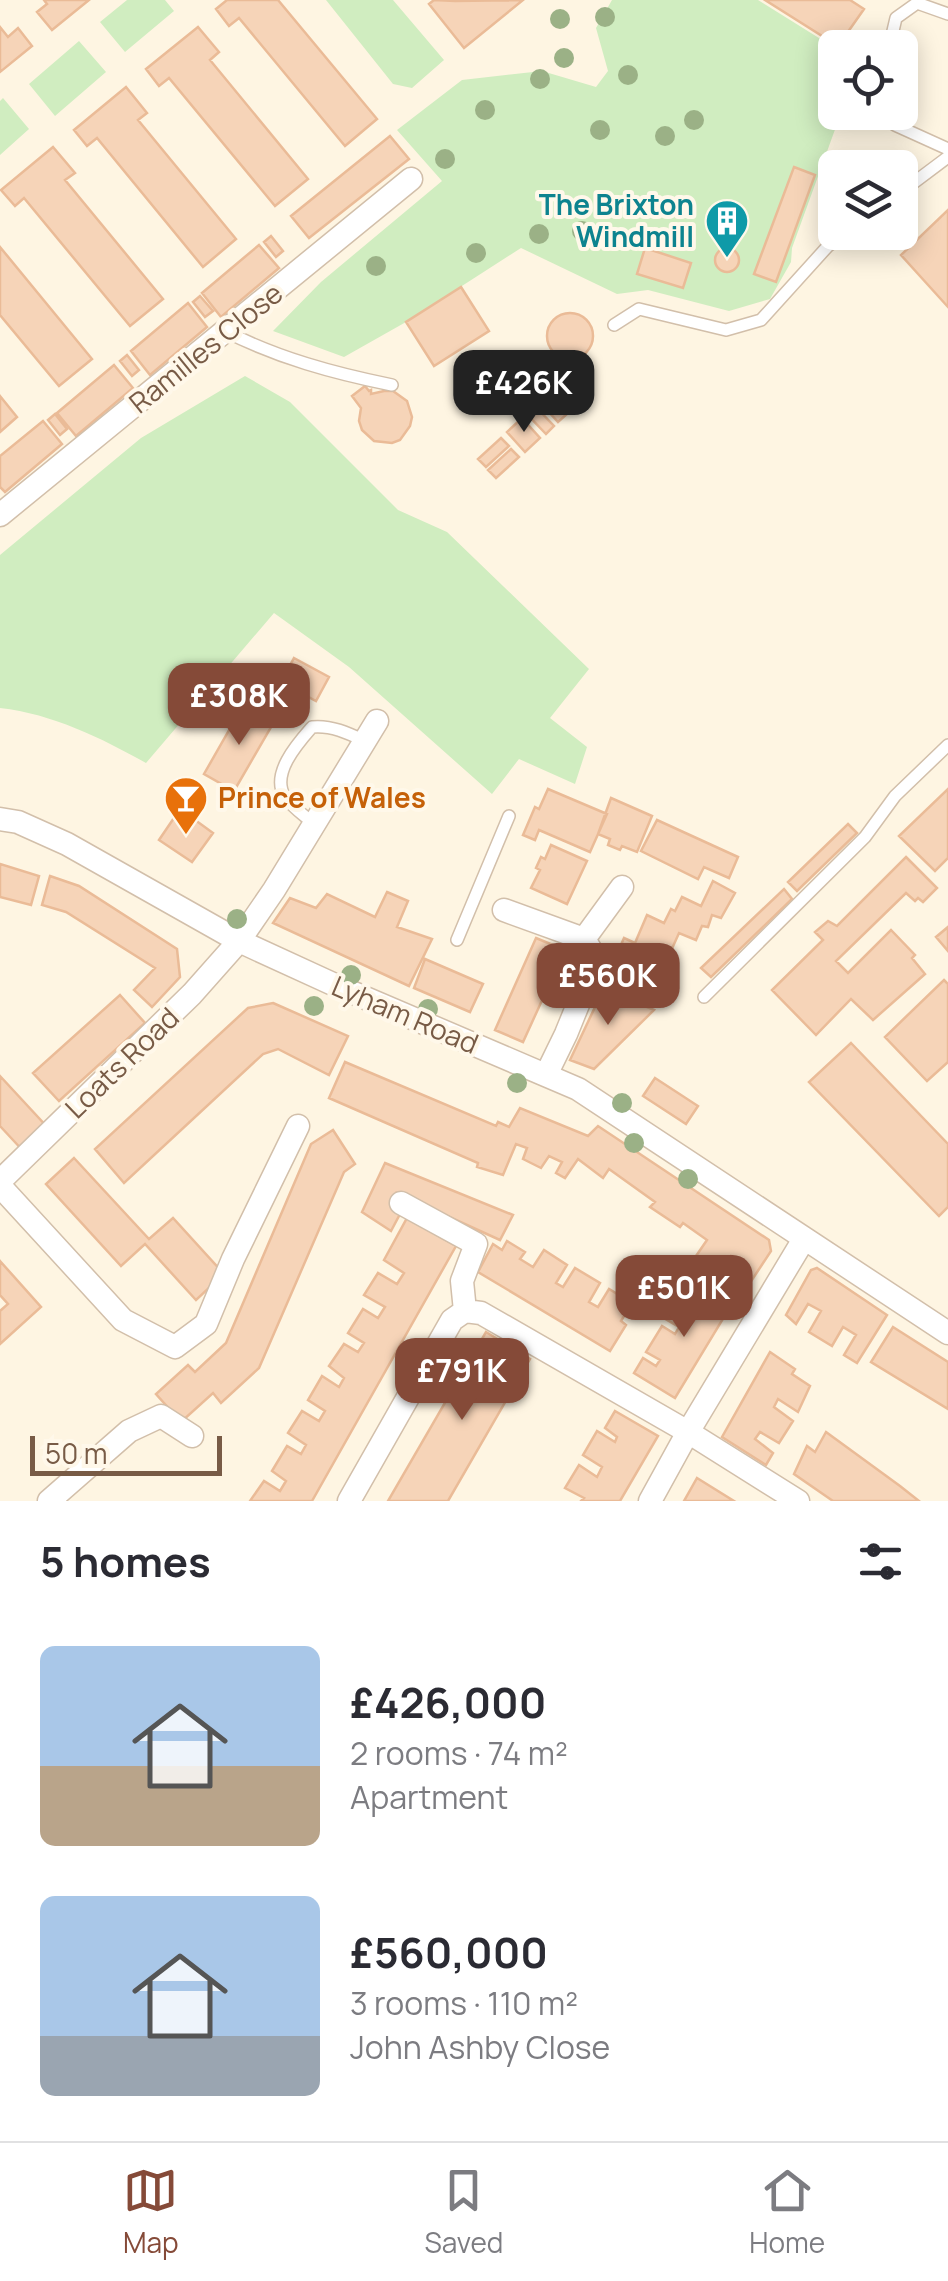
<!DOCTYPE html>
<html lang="en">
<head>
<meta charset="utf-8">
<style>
  body { margin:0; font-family:Manrope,sans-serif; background:#f7f7f7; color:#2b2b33; height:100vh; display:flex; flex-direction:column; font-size:38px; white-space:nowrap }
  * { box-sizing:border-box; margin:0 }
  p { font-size:32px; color:#7c7c81 }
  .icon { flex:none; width:55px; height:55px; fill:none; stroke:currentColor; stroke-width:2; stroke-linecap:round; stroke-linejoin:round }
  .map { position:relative; height:1501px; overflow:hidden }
  .details { display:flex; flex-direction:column; background:#fff; flex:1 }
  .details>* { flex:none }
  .controls { position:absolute; left:818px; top:30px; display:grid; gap:20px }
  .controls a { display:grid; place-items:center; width:100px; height:100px; border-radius:15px; background:#fff; box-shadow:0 5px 25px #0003; font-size:50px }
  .scale { position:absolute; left:30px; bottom:25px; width:192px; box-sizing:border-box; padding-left:10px; border:5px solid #785b46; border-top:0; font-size:28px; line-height:35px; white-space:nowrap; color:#785b46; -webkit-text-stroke:8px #fff8ea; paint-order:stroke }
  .price { position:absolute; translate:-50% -85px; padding:0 22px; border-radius:20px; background:#854a38; color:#fff; font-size:32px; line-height:65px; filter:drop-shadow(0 2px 5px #0008) }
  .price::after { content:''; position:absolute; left:50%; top:60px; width:30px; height:22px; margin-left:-15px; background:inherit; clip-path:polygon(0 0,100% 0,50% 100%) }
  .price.on { background:#222; color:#fff }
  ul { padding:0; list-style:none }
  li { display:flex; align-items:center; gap:30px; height:250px; padding:0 40px }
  li span { display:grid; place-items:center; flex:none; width:280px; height:200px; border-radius:15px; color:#555 }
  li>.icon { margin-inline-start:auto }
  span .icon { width:120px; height:120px; fill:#fffc; stroke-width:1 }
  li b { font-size:42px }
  h2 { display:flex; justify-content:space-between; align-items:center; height:120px; padding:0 40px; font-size:42px }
  .menu { display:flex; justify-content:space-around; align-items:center; height:140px; border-top:2px solid #e1e1e2; background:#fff; font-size:28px; color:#7c7c81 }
  .menu a { display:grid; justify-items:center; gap:5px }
  .menu .on { color:#854a38 }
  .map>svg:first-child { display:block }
  .green { fill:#d0edc0 }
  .building { fill:#f6d4b8; stroke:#eabb97; stroke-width:2.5 }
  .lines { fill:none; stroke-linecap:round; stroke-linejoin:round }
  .lane-casing { stroke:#d2bfaa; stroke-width:14 }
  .street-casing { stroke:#d2bfaa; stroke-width:25 }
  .lane { stroke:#fff; stroke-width:11 }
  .street { stroke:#fff; stroke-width:22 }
  .tree { fill:#9bb186 }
  .labels { text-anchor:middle; stroke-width:8; stroke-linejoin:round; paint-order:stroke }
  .culture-label { font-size:28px; font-weight:bold; fill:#0d838f; stroke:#fff8ea; text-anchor:end }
  .street-label { font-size:28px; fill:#785b46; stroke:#fff8ea }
  .food-label { font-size:28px; font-weight:bold; fill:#c56008; stroke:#fff8ea; text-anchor:start }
</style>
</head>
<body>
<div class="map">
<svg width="948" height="1501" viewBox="0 0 948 1501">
  <rect width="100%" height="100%" fill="#fef5e2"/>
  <path class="green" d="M127,0H165L174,11L125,52L100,22Z
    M326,0H393L444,60L412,88L393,84Z
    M612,0H758L835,48V112L841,113L792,248L791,262L770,299L729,311L648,290L617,294L521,248L406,322L344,357L273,331L321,282L442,181L397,130L462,80L542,71L596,87L608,71L596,28Z
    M79,41L106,72L55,116L29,84Z
    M3,98L29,129L0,155V101Z
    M245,376L290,402L398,510L447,532L589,669L550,718L587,747L575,784L519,759L492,794L349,667L274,613L146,763C101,738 53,714 0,708V555L141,438Z"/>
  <path class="building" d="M44,0H89L52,30L37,12L47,4Z
    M227,0H278L377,119L345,146L239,18L229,26L216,9Z
    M434,0L455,1L523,0L464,48L429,4Z
    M765,0H850L864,9L838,46Z
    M0,27L8,37L18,28L32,46L0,72Z
    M198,27L219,52L210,60L308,179L275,206L169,78L159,86L146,69Z
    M126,87L147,113L138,120L236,239L203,267L97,138L87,146L74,130Z
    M390,136L409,159L309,238L291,216Z
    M53,147L75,173L65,180L163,299L130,326L24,198L15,206L1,190Z
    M794,167L815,175L776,282L754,274Z
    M948,210V307L901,255Z
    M271,236L283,251L276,257L264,242Z
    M259,245L279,268L221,317L202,293Z
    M0,247L92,359L59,386L0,315Z
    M715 260a12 12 0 1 1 24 0a12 12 0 1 1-24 0Z
    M645,248L691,263L683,288L637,274Z
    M461,287L489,331L434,366L406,322Z
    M200,296L213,311L205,317L193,302Z
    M188,303L207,327L150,375L131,351Z
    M547 336a23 23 0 1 1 46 0a23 23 0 1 1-46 0Z
    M127,355L139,370L132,376L120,361Z
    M114,365L133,388L76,436L57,413Z
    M365,386L369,391L371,390V394L384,391H393L407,401L412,417L410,426L400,440L392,443L374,441L362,430L359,421L361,408L352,396Z
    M544,392L567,414L558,422L537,399Z
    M0,396L17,417L0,432Z
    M532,403L554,426L546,434L524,411Z
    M55,414L67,429L60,435L48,420Z
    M522,418L540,438L525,452L507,432Z
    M43,421L62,444L5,492L0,487V456Z
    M501,438L509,446L486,467L478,459Z
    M511,449L519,457L496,478L488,470Z
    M294,658L329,677L316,701L281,682Z
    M244,704L274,722L234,791L204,774Z
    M548,789L607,814L590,852L539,830L535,840L523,835L535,807L539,809Z
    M948,789V858L935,871L899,836Z
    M611,798L652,816L637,852L622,846L620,850L608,845L610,839L598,834Z
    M180,809L213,833L192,862L159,840Z
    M657,820L738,857L729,878L704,867L698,879L641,851Z
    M848,824L857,833L797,891L788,882Z
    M551,845L587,861L567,904L531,888L540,870L536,868L541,857L545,859Z
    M906,857L937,888L923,902L918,898L915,901L906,893L836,961L848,973L891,930L915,955L912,958L925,974L873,1020L851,999L816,1035L772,990L823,940L815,932L828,921L837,926Z
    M0,864L39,876L31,905L0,897Z
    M50,876L79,886L177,949L180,977L152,1007L134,990L155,968L66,912L42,905Z
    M713,881L735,893L721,918L712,915L708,927L702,926L696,940L679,933L666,962L656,956L643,983L611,968L624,938L635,943L647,915L664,923L671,909L675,911L682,897L701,906Z
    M784,889L792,899L711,977L701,968Z
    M387,892L408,901L397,927L432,939L409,986L273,923L290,898L316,908L327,894L375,917Z
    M948,927V951L936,937Z
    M536,938L565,950L523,1042L495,1030Z
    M425,959L483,984L470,1012L414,988Z
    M944,980L948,984V1062L927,1081L885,1037Z
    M604,988L654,1010L594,1069L570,1060Z
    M120,995L145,1023L59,1101L33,1073Z
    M273,1003L348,1036L329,1075L278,1049L263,1054L124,1183L95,1149L248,1008Z
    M851,1043L948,1144V1207L939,1216L809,1082Z
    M345,1062L496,1126L498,1122L509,1127L520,1108L588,1136L598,1126L769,1240L771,1251L744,1292L731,1286L744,1265L731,1256L718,1275L694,1259L707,1240L683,1223L680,1227L650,1207L655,1202L609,1169L603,1178L578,1159L565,1178L556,1173L562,1162L549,1156L541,1168L523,1159L527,1148L516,1144L503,1175L477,1167L478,1163L329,1098Z
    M0,1076L49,1129L26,1154L0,1126Z
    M655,1078L698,1106L686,1124L643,1096Z
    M333,1130L355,1164L344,1172L259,1368L221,1403L213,1393L181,1422L156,1394L188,1365L195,1372L226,1343L311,1144Z
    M74,1158L149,1239L173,1218L224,1274L196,1300L145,1244L121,1266L46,1184Z
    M385,1163L513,1215L500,1240L397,1193L400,1214L391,1231L362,1212Z
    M407,1218L456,1246L312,1501H250L264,1481L280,1491L286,1481L272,1471L287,1446L301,1454L306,1445L288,1433L302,1411L319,1421L325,1411L308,1400L322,1376L339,1387L344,1378L329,1366L344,1344L358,1352L364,1343L348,1333L363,1309L378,1318L385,1307L364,1295L378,1273L397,1284L404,1273L384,1260Z
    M507,1241L525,1252L520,1259L533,1267L544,1250L567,1265L556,1283L563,1287L575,1268L600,1283L589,1302L598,1307L609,1289L632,1303L621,1321L626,1325L610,1351L478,1272L493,1244L502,1250Z
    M0,1261L41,1307L0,1344V1311L8,1304L0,1295Z
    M817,1268L887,1315L857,1363L844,1355L856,1335L843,1327L832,1346L809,1332L821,1311L808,1304L796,1324L786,1315L811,1270Z
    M722,1284L738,1294L675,1398L634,1373L643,1358L656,1366L660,1360L646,1352L662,1326L675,1334L679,1327L662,1317L675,1293L696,1306L698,1303L707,1308Z
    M893,1327L948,1362V1409L871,1362Z
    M486,1332L530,1359L448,1501H388Z
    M770,1352L795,1369L792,1374L810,1386L798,1412L778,1399L774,1407L793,1421L779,1443L760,1432L755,1439L773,1453L766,1465L722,1437Z
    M615,1411L658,1436L620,1501H581L584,1498L565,1488L579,1465L597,1477L602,1467L583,1455L597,1431L615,1442L617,1437L605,1428Z
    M826,1432L900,1486L919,1501H833L794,1474L807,1446L815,1452Z
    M697,1478L734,1501H684Z"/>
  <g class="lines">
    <g class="lane-casing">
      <path id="lane" d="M889,48L896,18L917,3L948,14
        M886,112L895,125L948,149
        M900,193L948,157
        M614,325L639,309L726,330L761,320L828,246L847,232
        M225,331C278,358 333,373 392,385
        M314,824C305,816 292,807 285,797C270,774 298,743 312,727C331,725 348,733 365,741
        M457,940L509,816
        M704,997L865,837L895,796L948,745"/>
    </g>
    <g class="street-casing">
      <path id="street" d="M0,515L411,179
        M0,819L18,822L67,844L239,941L335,985L578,1089L948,1333
        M504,910L584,939L592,952V970L566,1034L546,1075
        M584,939L622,887
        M0,1181L192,994L239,941L274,890L377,721
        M0,1186L123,1320L175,1347L206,1324L233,1259L298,1126
        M401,1203L476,1244L462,1281L465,1311
        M49,1501L129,1431L161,1416L192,1436
        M349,1501L452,1320L465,1311L481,1313L688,1432L798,1501
        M650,1501L688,1432L804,1239"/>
    </g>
    <use href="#lane" class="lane"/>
    <use href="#street" class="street"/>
  </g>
  <g class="tree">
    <circle cx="605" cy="17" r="10"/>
    <circle cx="560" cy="19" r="10"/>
    <circle cx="564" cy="58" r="10"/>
    <circle cx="628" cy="75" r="10"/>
    <circle cx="540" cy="79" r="10"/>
    <circle cx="485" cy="110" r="10"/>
    <circle cx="694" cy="120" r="10"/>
    <circle cx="600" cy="130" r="10"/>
    <circle cx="665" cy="136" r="10"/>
    <circle cx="445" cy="159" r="10"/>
    <circle cx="671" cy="207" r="10"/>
    <circle cx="582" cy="231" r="10"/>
    <circle cx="539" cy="234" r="10"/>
    <circle cx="476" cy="253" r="10"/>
    <circle cx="376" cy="266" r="10"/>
    <circle cx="237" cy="919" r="10"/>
    <circle cx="351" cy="975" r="10"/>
    <circle cx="314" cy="1006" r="10"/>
    <circle cx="428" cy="1009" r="10"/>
    <circle cx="517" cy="1083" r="10"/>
    <circle cx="622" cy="1103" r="10"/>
    <circle cx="634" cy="1143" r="10"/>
    <circle cx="688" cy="1179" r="10"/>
  </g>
  <defs>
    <g id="building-pin" transform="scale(2.25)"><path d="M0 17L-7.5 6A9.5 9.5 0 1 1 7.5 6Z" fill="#0f9aa8" stroke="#fff8ea"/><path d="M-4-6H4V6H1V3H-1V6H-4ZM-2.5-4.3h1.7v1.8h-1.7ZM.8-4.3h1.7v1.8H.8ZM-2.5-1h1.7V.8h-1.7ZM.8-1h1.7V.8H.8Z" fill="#fff"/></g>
    <g id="bar-pin" transform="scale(2.25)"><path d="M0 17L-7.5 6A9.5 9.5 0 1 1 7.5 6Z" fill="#e8710a" stroke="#fff8ea"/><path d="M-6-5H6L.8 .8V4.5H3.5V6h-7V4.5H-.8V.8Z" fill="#fff"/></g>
  </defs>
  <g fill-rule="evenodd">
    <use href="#building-pin" x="727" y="221"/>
    <use href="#bar-pin" x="186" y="798"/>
  </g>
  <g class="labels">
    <g class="culture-label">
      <text x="694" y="215">The Brixton<tspan x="694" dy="32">Windmill</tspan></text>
    </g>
    <g class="street-label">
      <text transform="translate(206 348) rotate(-39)" y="10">Ramilles Close</text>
      <text transform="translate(405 1015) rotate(23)" y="10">Lyham Road</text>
      <text transform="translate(122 1063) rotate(-44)" y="10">Loats Road</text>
    </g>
    <g class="food-label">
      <text x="218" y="808">Prince of Wales</text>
    </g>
  </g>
</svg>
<div class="controls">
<a><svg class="icon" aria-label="locate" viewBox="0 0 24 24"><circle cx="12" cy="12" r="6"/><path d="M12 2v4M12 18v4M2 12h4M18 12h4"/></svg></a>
<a><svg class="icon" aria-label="layers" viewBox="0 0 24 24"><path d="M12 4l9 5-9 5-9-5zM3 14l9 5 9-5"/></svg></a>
</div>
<div class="scale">50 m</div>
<b class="price on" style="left:524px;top:435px">£426K</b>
<b class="price" style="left:239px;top:748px">£308K</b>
<b class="price" style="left:608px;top:1028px">£560K</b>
<b class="price" style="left:684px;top:1340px">£501K</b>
<b class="price" style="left:462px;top:1423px">£791K</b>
</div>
<section class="details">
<h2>5 homes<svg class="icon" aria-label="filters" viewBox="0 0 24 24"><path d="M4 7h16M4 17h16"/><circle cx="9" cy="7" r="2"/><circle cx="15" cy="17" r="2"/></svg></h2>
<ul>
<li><span style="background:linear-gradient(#a9c7e8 60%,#b9a48a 0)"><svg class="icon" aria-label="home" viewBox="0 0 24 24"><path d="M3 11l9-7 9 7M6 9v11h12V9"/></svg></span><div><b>£426,000</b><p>2 rooms · 74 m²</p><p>Apartment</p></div></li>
<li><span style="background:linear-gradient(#a9c7e8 70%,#9aa5b1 0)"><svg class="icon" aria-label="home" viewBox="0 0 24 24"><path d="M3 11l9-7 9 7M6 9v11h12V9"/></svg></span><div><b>£560,000</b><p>3 rooms · 110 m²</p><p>John Ashby Close</p></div></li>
</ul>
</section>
<nav class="menu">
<a class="on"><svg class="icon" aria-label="map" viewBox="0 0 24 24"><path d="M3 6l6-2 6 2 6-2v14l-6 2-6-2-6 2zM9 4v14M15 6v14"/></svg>Map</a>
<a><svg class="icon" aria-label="saved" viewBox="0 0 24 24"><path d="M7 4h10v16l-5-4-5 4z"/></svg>Saved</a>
<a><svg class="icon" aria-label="home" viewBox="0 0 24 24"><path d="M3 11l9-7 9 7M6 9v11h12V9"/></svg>Home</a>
</nav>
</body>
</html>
